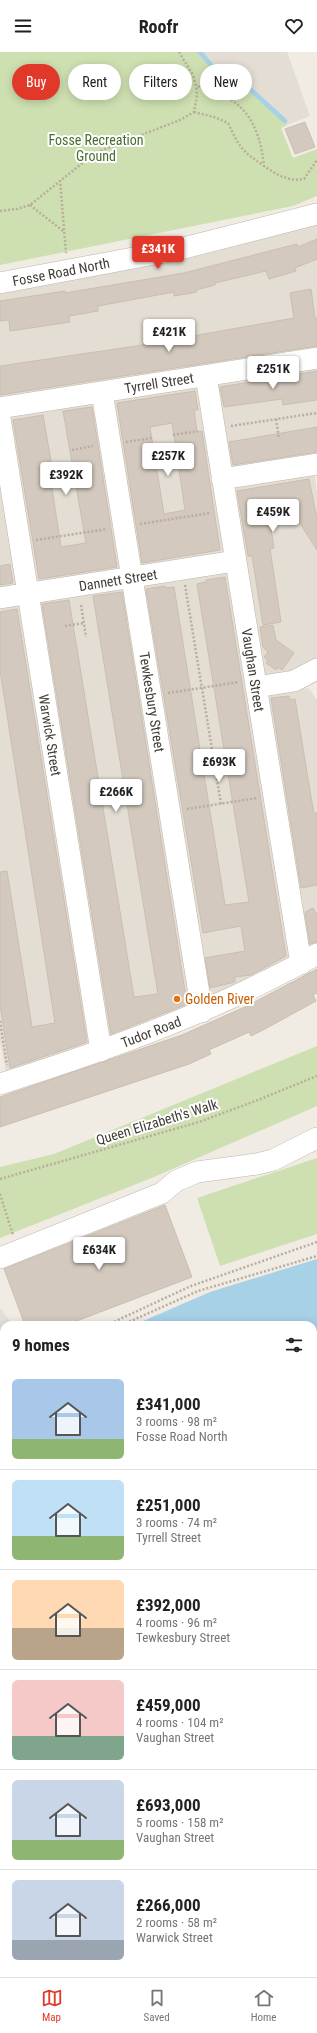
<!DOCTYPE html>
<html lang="en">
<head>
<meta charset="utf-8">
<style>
  body { margin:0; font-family:"Roboto Condensed",sans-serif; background:#f6f6f6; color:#222; height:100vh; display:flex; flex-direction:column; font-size:15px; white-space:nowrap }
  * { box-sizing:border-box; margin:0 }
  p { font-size:13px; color:#767676 }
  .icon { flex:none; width:22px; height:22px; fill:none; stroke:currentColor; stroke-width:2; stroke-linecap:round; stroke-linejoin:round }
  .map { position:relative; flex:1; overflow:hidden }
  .drawer { position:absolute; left:0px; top:1269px; width:317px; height:656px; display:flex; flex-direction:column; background:#fff; border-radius:12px 12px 0 0; box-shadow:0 2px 10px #0003 }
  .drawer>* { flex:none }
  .top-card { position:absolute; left:12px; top:12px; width:293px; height:36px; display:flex; gap:8px }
  .price { position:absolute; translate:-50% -34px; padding:0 9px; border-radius:4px; background:#fff; color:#222; font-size:13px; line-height:26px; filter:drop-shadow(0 1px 2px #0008) }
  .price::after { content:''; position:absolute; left:50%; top:24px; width:12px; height:9px; margin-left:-6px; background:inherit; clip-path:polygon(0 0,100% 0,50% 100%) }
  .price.on { background:#e23829; color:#fff }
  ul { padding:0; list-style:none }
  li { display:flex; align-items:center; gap:12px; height:100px; padding:0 12px }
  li+li { border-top:1px solid #e0e0e0 }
  li span { display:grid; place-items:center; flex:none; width:112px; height:80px; border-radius:6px; color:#555 }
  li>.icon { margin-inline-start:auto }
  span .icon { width:48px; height:48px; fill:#fffc; stroke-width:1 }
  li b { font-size:17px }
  h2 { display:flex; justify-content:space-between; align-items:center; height:48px; padding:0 12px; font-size:17px }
  .pill { padding:0 14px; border-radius:18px; background:#fff; box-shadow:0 2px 10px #0003; font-size:14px; line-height:36px }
  .pill.on { background:#e23829; color:#fff }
  header { display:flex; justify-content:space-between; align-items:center; height:52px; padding:0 12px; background:#fff; font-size:18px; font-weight:700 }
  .tab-bar { display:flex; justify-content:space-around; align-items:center; height:56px; border-top:1px solid #e0e0e0; background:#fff; font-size:11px; color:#767676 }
  .tab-bar a { display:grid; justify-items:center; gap:2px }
  .tab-bar .on { color:#e23829 }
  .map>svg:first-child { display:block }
  .residential { fill:#e3ddd3 }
  .commercial { fill:#f0e1d1 }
  .green { fill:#cee0b1 }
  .parking { fill:#e1dfdc }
  .water { fill:#a6d1e7 }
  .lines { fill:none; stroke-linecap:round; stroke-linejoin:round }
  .stream { stroke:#a6d1e7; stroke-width:4.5 }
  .building { fill:#d3c9be; stroke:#cabeaf; fill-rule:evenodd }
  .minor-casing { stroke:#bdb5ab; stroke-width:22 }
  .path { stroke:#baad9b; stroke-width:2.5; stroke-dasharray:2 2; stroke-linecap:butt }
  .minor { stroke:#fff; stroke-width:21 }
  .food-dot { fill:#e8710a; stroke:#fff; stroke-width:1.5 }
  .labels { text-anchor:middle; stroke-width:4; stroke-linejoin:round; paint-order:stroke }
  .park-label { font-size:14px; fill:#4a6c2f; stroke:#fff }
  .street-label { font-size:14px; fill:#413c35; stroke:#fff }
  .food-label { font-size:14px; fill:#c56008; stroke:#fff; text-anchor:start }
</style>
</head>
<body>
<header><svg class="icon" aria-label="menu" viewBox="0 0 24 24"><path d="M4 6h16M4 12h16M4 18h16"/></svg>Roofr<svg class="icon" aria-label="heart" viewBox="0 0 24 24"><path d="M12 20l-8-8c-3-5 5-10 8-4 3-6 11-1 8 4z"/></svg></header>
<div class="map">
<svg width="317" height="1925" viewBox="0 0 317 1925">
  <rect width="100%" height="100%" fill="#f0ece4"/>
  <path class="residential" d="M201,0H287L310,64L287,73L285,69L250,37L211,13Z
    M317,172V298L0,349V237L183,208Z
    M317,313V406L231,418L217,331Z
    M197,335L225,501L141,517L113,348Z
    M95,351L121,517L39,533L34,529L8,368L11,363Z
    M0,417L17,534L0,538Z
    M312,423L315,425L317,442V608L298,621L264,626L234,435Z
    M224,518L229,521L290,908L209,947L143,532Z
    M125,537L193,953L109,987L39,549Z
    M16,552L22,554L92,991L6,1020L0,990V554Z
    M307,636L310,638L317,648V893L309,898L266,644L268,642Z
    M317,1447V1605H313V1449Z
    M4,1453V1580L0,1582V1456Z"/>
  <path class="commercial" d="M313,1286H316L317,1288V1429L313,1430Z"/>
  <path class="green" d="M0,0H200L211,13L250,37L285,69L287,73L281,76L293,106L317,97V144L293,154L0,213Z
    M317,994V1054L154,1125L0,1186V1115L54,1102Z
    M317,1106V1182L220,1214L197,1146Z
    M4,1880V1921H41L42,1925H0V1883Z"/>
  <path class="parking" d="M0,1256L13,1273H4V1314L0,1317Z
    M4,1673V1738L0,1737V1675Z
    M317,1716V1824H313V1717Z"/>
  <path class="water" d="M317,1207V1285L313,1286V1273H134L210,1240Z
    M4,1374V1450L0,1454V1378Z"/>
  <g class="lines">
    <path class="stream" d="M200,0L211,13L250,37L285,69"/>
  </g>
  <path class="building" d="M305,70L315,95L295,102L285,77Z
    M317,187V207L295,216L296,219L269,227L266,219L215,231V233L196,238L197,240L174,244V240L98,254V259L69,264L70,270L17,278L10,279L9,268L0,269V249L65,239V241L184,221L297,192L298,195Z
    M311,237L315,266H317V294L0,343V314L136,294L294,266L290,241Z
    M317,319V348L283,353L282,347L224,355L220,335Z
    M195,339L198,358H194L197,380L202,379L220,498L142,511L117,351ZM172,371L185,458L164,462L150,375Z
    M92,355L117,515L39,527L13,368L43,363L51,409L48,410L61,495L86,491L63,359Z
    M317,375V400L233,413L229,390Z
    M309,427L317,467V498L290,456L268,459L274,496L270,497L281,570L263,573L252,504H248L237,439Z
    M10,512L13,531L0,533V514Z
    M225,525L286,904L251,923L235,925V930L210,936L205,906L245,899L241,874L203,881L146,537L165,534V536L174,535L225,853L249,850L197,532L206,530V528Z
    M122,540L187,952L111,982L42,552L69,548L134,945L158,942L93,544Z
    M17,557L87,990L10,1016L0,953V820L7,819L32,975L55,971L0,618V560Z
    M273,573L276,588L294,601L282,618L278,615L276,618L266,611L268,608L264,605L268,600L263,595L260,575Z
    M289,644L290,648L295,647L311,745L314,761H317V833L301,836L271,646Z
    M313,856L317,863V890L310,892L305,860Z
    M317,917V941L313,943L316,949L265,977L251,984L249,980L209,998L211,1002L189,1012L0,1075V1045L182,983L247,954Z
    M165,1153L192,1225L66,1273H25L4,1217Z"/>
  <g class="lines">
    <g class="minor-casing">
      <path id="minor" d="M0,231L176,198L317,162
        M206,324L301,912
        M102,340L202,960
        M0,356L317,306
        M0,366L101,999
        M222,427L317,412
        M0,546L235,509
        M256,635L294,629L317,617
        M0,1032C85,1005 169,976 250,937C272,926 295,915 317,902
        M0,1206L162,1141L176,1129L197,1120L257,1112L273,1108L317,1086
        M0,1308L4,1313
        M0,1340L4,1336
        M313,1440L317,1438
        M3,1568L4,1570
        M0,1592L4,1590
        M313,1614H317
        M313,1728H317
        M0,1785L4,1792
        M313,1854L317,1860
        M48,1921L49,1925
        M170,1925L174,1921"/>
    </g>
    <path class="path" d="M179,0L193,23L196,34C242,44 259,68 264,114C276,122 288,130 304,127L317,108
      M194,60L214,65L228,71C239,94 241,99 263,113
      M60,128L66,201
      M30,153L63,179
      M0,159L17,157L30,153L95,101L180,68L194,60L197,43L196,34
      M276,367L279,387
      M231,374L317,361
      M173,383L198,379
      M126,390L152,386
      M72,398L93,394
      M140,472L210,461
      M36,488L107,477
      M185,533L221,752
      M81,553L86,585
      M65,574L84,571
      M168,641L239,630
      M187,757L257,746
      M0,969L7,1013
      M0,1127L199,1070L258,1048L317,1024
      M0,1142L13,1183
      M107,1273L191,1234L317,1190
      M122,1273L198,1239L317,1204
      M0,1371L4,1368
      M0,1879L4,1876"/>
    <use href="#minor" class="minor"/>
  </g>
  <circle class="food-dot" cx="177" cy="947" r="4"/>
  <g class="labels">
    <g class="park-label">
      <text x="96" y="93">Fosse Recreation<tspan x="96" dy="16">Ground</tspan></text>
    </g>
    <g class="street-label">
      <text transform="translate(61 220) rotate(-11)" y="5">Fosse Road North</text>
      <text transform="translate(159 331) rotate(-9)" y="5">Tyrrell Street</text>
      <text transform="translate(118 528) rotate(-9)" y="5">Dannett Street</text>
      <text transform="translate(253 618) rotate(81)" y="5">Vaughan Street</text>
      <text transform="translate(152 650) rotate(81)" y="5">Tewkesbury Street</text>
      <text transform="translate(50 683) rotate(81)" y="5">Warwick Street</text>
      <text transform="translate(151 980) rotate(-21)" y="5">Tudor Road</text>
      <text transform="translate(157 1070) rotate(-17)" y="5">Queen Elizabeth's Walk</text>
    </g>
    <g class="food-label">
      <text x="185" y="952">Golden River</text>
    </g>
  </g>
</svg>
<b class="price on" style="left:158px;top:218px">£341K</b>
<b class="price" style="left:169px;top:301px">£421K</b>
<b class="price" style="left:273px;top:338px">£251K</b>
<b class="price" style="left:168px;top:425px">£257K</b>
<b class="price" style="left:66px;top:444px">£392K</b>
<b class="price" style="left:273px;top:481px">£459K</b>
<b class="price" style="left:219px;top:731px">£693K</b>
<b class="price" style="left:116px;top:761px">£266K</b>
<b class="price" style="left:99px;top:1219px">£634K</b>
<div class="top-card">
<a class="pill on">Buy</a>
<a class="pill">Rent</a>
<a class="pill">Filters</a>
<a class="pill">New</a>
</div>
<section class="drawer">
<h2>9 homes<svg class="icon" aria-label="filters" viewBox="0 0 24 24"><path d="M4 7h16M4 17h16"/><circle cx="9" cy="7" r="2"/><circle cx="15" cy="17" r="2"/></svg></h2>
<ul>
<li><span style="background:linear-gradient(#a9c7e8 75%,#8fb573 0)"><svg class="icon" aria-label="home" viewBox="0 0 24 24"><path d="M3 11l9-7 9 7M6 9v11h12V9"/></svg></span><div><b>£341,000</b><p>3 rooms · 98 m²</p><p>Fosse Road North</p></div></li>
<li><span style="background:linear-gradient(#bfe0f5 70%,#8fb573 0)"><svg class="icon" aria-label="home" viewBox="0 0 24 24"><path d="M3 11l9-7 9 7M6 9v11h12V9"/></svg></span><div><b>£251,000</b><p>3 rooms · 74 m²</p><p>Tyrrell Street</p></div></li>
<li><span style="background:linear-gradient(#ffd9b3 60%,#b9a48a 0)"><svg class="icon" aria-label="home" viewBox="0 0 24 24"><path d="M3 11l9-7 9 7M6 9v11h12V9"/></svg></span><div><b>£392,000</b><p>4 rooms · 96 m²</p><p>Tewkesbury Street</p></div></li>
<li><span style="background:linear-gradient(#f6c9c9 70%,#7fa58c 0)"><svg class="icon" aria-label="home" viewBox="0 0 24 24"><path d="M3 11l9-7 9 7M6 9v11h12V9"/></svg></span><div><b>£459,000</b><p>4 rooms · 104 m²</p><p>Vaughan Street</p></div></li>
<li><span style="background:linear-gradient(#c9d6e8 75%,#8fb573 0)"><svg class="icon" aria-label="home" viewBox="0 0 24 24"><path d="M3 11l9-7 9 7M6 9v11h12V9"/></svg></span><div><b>£693,000</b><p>5 rooms · 158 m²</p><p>Vaughan Street</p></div></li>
<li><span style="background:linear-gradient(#c9d6e8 75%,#9aa5b1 0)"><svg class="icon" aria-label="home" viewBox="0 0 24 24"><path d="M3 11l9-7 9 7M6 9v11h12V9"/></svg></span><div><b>£266,000</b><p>2 rooms · 58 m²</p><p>Warwick Street</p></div></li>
</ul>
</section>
</div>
<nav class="tab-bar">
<a class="on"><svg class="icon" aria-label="map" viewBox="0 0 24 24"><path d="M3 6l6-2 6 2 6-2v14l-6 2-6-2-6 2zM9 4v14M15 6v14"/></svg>Map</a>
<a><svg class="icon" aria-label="saved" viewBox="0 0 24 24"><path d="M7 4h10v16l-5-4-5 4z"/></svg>Saved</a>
<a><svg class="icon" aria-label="home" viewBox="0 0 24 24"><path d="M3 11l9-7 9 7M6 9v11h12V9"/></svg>Home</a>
</nav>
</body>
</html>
